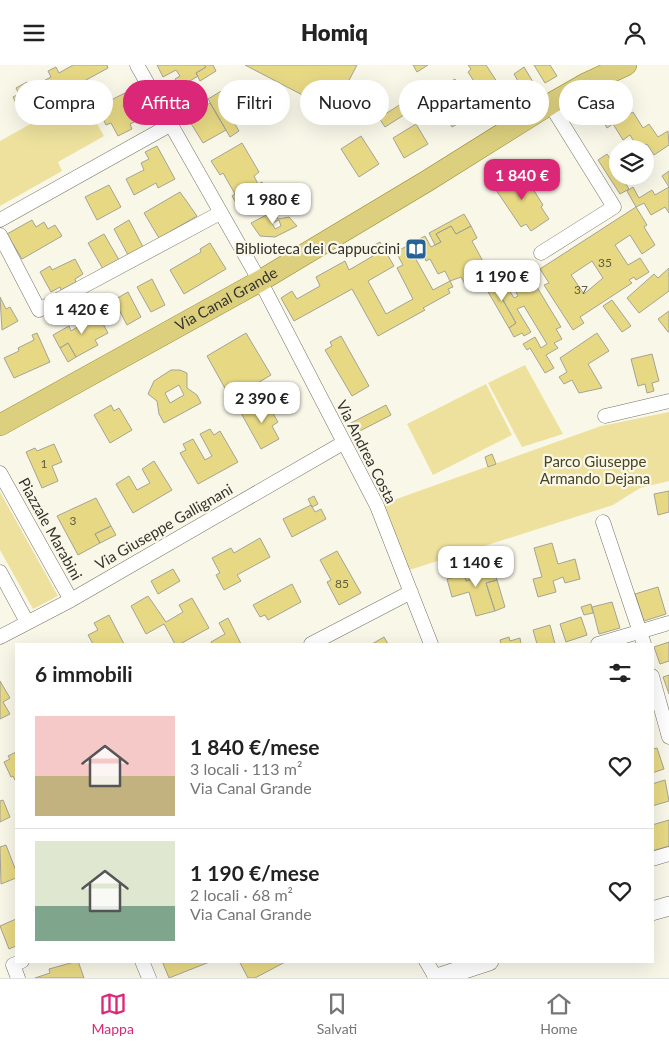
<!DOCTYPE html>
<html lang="it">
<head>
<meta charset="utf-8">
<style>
  body { margin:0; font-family:Lato,sans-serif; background:#f6f6f6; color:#222; height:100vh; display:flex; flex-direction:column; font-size:19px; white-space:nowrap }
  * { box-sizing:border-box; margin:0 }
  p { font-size:16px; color:#767676 }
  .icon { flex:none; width:28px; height:28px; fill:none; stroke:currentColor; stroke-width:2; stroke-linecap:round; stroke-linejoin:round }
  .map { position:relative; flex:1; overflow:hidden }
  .sheet { position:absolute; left:15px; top:578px; width:639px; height:320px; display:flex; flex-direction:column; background:#fff; border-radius:0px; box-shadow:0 5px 20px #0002 }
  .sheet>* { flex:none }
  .guide { position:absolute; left:15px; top:15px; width:640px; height:45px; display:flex; gap:10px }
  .fabs { position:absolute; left:609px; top:75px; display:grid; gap:10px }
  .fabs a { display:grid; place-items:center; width:45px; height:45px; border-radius:50%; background:#fff; box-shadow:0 5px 20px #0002; font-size:25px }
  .price { position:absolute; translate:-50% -42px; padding:0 11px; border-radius:10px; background:#fff; color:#222; font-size:16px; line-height:32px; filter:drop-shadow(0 1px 2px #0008) }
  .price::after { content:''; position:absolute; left:50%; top:30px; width:15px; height:11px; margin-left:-8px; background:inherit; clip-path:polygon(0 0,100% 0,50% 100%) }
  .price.active { background:#db2777; color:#fff }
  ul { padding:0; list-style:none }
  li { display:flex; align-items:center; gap:15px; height:125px; padding:0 20px }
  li+li { border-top:1px solid #e0e0e0 }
  li span { display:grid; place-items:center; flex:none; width:140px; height:100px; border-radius:0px; color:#555 }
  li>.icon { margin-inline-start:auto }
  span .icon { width:60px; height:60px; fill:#fffc; stroke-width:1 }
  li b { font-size:21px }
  h2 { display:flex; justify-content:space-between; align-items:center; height:60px; padding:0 20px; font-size:21px }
  .tag { padding:0 18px; border-radius:22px; background:#fff; box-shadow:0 5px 20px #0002; font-size:18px; line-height:45px }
  .tag.active { background:#db2777; color:#fff }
  header { display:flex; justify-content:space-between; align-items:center; height:65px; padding:0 20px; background:#fff; font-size:22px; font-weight:800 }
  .tab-bar { display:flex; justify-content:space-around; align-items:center; height:70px; border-top:1px solid #e0e0e0; background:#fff; font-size:14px; color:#767676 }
  .tab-bar a { display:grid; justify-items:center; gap:2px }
  .tab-bar .active { color:#db2777 }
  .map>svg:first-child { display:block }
  .green { fill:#ede19d }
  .building { fill:#e7d984; stroke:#a5a395; fill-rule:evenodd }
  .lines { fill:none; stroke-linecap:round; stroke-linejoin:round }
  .street-casing { stroke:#757366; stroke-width:15 }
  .secondary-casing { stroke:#757366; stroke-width:20 }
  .primary-casing { stroke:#92842b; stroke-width:22 }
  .street { stroke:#fff; stroke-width:14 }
  .secondary { stroke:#fff; stroke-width:19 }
  .primary { stroke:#dcd07f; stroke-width:21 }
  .labels { text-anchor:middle; stroke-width:4.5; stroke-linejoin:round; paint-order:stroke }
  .number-label { font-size:12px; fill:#605c42 }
  .poi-label { font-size:15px; fill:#33322c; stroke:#f9f7e8; text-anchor:end }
  .street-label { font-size:15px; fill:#33322c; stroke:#f9f7e8 }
  .park-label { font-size:15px; fill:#4b4420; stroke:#f9f7e8 }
</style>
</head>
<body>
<header><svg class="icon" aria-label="menu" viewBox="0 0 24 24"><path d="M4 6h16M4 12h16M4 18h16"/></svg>Homiq<svg class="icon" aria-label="person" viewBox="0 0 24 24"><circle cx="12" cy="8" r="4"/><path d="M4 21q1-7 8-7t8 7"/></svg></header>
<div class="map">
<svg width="669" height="913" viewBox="0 0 669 913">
  <rect width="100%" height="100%" fill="#f9f7e8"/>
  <path class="green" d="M81,31L104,71L58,97L62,106L0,141V76Z
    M525,300L563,369L522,382L488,318Z
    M486,319L512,370L433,410L407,359Z
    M669,347V416L640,423L613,440L403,507L377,441L601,361Z
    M0,427L58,531L33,544L0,485Z"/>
  <path class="building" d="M73,0H107L108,3L22,50L13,32L19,29L16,23L27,17L30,23L51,12L48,6L56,2L59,8Z
    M157,0H204L206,2L196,8L198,11L180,22L175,14L180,11L176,5L163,12Z
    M204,0H213L216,6L200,16L196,8L206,2Z
    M245,0H357L333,46Z
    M413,0H428L417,7Z
    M468,0H486L507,32L491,43L468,7L471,4Z
    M534,0H550L557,11L545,18Z
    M524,2L536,22L525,29L514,9Z
    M455,14L475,49L452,62L432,27Z
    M228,22L237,37L226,44L239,66L230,72L208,34Z
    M125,28L129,37L123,40L126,47L133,44L139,55L130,59L132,64L118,71L111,58L106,60L97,42Z
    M210,38L226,65L203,78L187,52Z
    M401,39L407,48L385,62L379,53Z
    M617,40L624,52L633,47L643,63L649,59L658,72L668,66L669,80L654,90L647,79L638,84L630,70L623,75L613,59L607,63L600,51Z
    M416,59L428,79L404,93L393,73Z
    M361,71L379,99L359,112L341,84Z
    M242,78L259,107L254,111L258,119L262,117L269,128L240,145L232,131L235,129L223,108L220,110L211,96Z
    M157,81L175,114L158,123L156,118L134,130L126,114L144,105L141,98L149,94L145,87Z
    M607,89L618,106V111H621L629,124L620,129L598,95Z
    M521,105L543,140L541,142L549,154L531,166L526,159L521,162L494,122Z
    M669,106V148L665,142L651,150L644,138L636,142L627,126L633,122L639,133L652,125L655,130L669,122L662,111Z
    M109,120L121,142L97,155L85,132Z
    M180,127L197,151L159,173L144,148Z
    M636,142L647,160L644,162L655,180L642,189L630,170L615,180L628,200L640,193L649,207L636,215L634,212L629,215L632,218L580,252L584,258L573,265L544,220L549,218L540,204ZM592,196L603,213L584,229L571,210Z
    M274,146L278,154L289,152L297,161L275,172L260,171L251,158ZM279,155L281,161L275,164L272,158Z
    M464,149L471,161L456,169L451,161L436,169L441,177L435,180L429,168Z
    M32,155L36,162L44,157L48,164L55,160L62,171L22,194L7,169Z
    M129,155L143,182L128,190L114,164Z
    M451,161L456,169L471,161L477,173L472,176L486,202L482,204L484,209L465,219L461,212L450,216L445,206L438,209L430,194L426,196L423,189L425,188L423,184L419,186L414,177L425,171L431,182L441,177L436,169Z
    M104,169L119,195L103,204L88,178Z
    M380,177L394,201L368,216L386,249L413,234L397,203L403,200L396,187L414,177L419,186L413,189L433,225L450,216L453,222L448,224L450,228L423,243L425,245L378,271L352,224L294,256L281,233L292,226L297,234L320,221L316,212L345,196L349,205L373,191L369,183Z
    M210,178L226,204L184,229L170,205L201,187L200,184Z
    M75,194L83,209L75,214L76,217L61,225L60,222L51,227L40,207L50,201L52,205Z
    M489,200L493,209L486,213L482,204Z
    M669,203V226L639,248L627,233L654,209L658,213Z
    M526,204L561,262L556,264L562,274L554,278L558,283L546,290L554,303L545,308L530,283L527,285L523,279L535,272L541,283L547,279L524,241L517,244L531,267L524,271L522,268L514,272L509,263L516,258L500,230L509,225L514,233L518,231L509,214Z
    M152,214L165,240L151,247L137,222Z
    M504,216L509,225L500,230L516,258L509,263L487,225Z
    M128,227L141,252L127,260L114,235Z
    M0,232L6,244L10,242L18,256L2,265Z
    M612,235L631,261L622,267L603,241Z
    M96,246L108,268L95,275L98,280L76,292L68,278L60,283L53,270L69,261L71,266L86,257L83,253Z
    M669,246V267H668L658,254Z
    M37,268L50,297L14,313L4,293L19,286L18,283L34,275L32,270Z
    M246,268L271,310L231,334L207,291Z
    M597,268L609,286L588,299L602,323L579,328L572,315L564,319L559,312L567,307L560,293Z
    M341,271L369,321L352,331L325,285L332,281L330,277Z
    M68,278L76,292L68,297L60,283Z
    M652,289L659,316L652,318L654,326L647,328L645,319L638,321L631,294Z
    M171,305H180L187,308V323L197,330L201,338L164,358L159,349L157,336L148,329L154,316ZM179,320L184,330L170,338L165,328Z
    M244,332L248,337L232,346L229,341Z
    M265,335L278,357L272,361L279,374L261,384L241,348Z
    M111,340L114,346L119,343L132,365L110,378L94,350Z
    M386,340L391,350L354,369L349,359Z
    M210,364L214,370L220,366L238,397L198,419L180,388L186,385L183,379L193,374L205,395L212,391L200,369Z
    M54,379L62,397L52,401L58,416L42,423L26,387L35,383L37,386Z
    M492,389L496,399L488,402L485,392Z
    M154,396L172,425L133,448L116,419L129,411L137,425L150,418L142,404Z
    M669,426V447L658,450L654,429Z
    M314,431L318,439L312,442L308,434Z
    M96,433L111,461L95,469L100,478L78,490L57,451Z
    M311,440L315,447L321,444L326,454L292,472L283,454Z
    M111,461L116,470L100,478L95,469Z
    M260,473L270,492L237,510L241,516L224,525L216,510L220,508L212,493L231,483L234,488Z
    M552,478L558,499L575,494L580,514L565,518L563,512L553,516L556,527L538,532L533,514L542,512L534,483Z
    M337,486L361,528L339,540L327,517L331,515L320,495Z
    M491,496L497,515L486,518L495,546L476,551L469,527L452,532L447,514L464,509L466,516L477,513L473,501Z
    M173,504L180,516L158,529L151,516Z
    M475,506L477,513L466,516L464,509Z
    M497,515L505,542L495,546L486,518Z
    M292,519L301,537L268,555L265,550L260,552L253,540Z
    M658,522L666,549L644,556L635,529Z
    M148,531L166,557L183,547L179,540L192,533L209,563L180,579H175L164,559L146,569L131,541Z
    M612,537L620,563L599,569L592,542Z
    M591,539L593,548L584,550L581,542Z
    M109,550L124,579H93L88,570L98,565L94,558Z
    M581,552L587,570L566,577L560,559Z
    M228,553L241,579H212L211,577L225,569L219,558Z
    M550,560L555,579H537L533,565Z
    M384,572L388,579H372Z
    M509,572L510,576L520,573L521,579H501L500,575Z
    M669,577V596L660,599L654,582Z
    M669,610V629L663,612Z
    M0,616L10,633L3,637L10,649L0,654Z
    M657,683L664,704L652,708V684Z
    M16,687V717L13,711L11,712L4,697L10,694L8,691Z
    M665,715L669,736L652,741V719Z
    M3,735L10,752L0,757V736Z
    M669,755V781L652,786V760Z
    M6,780L16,806V813L1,819L0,782Z
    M16,854V881L9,884L0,861Z
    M78,896L84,913H35L50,908L49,904Z
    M162,896H212L169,913Z
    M239,896H287L255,913H248Z"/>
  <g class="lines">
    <g class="street-casing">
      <path id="street" d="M137,0L266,227L377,441L431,579
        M0,155L170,60
        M0,170L39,245L220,148
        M541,188L614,142L550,39
        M605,351L669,336
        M0,408L71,535
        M603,457L644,579
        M0,507L27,557
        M0,572L71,535L343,378
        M311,579L411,527
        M598,579L669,558
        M652,611L669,672
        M652,794L669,789
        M142,896L149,913
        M426,896L436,913
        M18,913L13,900L22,896"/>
    </g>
    <g class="secondary-casing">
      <path id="secondary" d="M652,846L669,841
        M437,913L489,896"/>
    </g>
    <g class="primary-casing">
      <g id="primary">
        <path id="s1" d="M0,360L260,216L427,116L550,39L585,19L626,0"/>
      </g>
    </g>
    <use href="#street" class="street"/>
    <use href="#secondary" class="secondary"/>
    <use href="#primary" class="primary"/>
  </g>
  <defs>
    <g id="library-square" transform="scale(1.125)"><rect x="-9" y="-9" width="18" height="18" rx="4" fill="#266198" stroke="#f9f7e8"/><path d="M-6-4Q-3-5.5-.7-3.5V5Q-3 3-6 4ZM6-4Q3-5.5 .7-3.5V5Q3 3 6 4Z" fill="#fff"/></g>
  </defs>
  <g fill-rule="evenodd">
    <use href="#library-square" x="416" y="184"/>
  </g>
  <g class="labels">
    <g class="number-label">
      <text x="605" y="202">35</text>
      <text x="581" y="229">37</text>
      <text x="44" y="403">1</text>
      <text x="73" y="460">3</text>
      <text x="342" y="523">85</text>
    </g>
    <g class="poi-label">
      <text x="400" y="189">Biblioteca dei Cappuccini</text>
    </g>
    <g class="street-label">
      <text dy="5" stroke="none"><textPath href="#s1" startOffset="259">Via Canal Grande</textPath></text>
      <text transform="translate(366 387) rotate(63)" y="5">Via Andrea Costa</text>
      <text transform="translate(164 462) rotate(-30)" y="5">Via Giuseppe Gallignani</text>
      <text transform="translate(50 464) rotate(61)" y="5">Piazzale Marabini</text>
    </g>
    <g class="park-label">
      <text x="595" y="402">Parco Giuseppe<tspan x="595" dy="17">Armando Dejana</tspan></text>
    </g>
  </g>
</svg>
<div class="fabs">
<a><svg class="icon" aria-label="layers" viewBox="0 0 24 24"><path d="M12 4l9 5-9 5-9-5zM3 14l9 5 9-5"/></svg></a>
</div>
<b class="price active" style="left:522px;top:136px">1 840 €</b>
<b class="price" style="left:273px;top:160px">1 980 €</b>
<b class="price" style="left:502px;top:237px">1 190 €</b>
<b class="price" style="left:82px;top:270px">1 420 €</b>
<b class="price" style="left:262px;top:359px">2 390 €</b>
<b class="price" style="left:476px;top:523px">1 140 €</b>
<div class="guide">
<a class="tag">Compra</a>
<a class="tag active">Affitta</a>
<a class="tag">Filtri</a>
<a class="tag">Nuovo</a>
<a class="tag">Appartamento</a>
<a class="tag">Casa</a>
</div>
<section class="sheet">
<h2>6 immobili<svg class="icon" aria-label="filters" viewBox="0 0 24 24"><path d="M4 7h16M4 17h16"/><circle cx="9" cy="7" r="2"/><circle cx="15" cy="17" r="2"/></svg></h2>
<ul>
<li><span style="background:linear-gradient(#f6c9c9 60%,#c2b280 0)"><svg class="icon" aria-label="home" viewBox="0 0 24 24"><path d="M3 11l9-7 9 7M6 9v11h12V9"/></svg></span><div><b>1 840 €/mese</b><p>3 locali · 113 m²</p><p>Via Canal Grande</p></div><svg class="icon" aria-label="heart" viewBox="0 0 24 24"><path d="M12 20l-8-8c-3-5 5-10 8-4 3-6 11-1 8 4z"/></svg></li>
<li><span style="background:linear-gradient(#dfe7d0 65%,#7fa58c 0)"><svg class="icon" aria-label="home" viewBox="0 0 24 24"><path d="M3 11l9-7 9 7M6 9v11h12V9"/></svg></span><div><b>1 190 €/mese</b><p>2 locali · 68 m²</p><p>Via Canal Grande</p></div><svg class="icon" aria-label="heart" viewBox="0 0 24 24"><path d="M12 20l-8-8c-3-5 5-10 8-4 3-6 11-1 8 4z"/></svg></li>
</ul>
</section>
</div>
<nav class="tab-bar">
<a class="active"><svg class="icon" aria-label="map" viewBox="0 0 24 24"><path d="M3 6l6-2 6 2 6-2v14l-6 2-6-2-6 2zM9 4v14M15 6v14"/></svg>Mappa</a>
<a><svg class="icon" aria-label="saved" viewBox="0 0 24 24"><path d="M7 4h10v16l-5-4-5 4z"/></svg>Salvati</a>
<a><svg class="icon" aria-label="home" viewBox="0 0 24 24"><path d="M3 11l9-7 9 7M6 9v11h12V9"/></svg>Home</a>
</nav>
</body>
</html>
